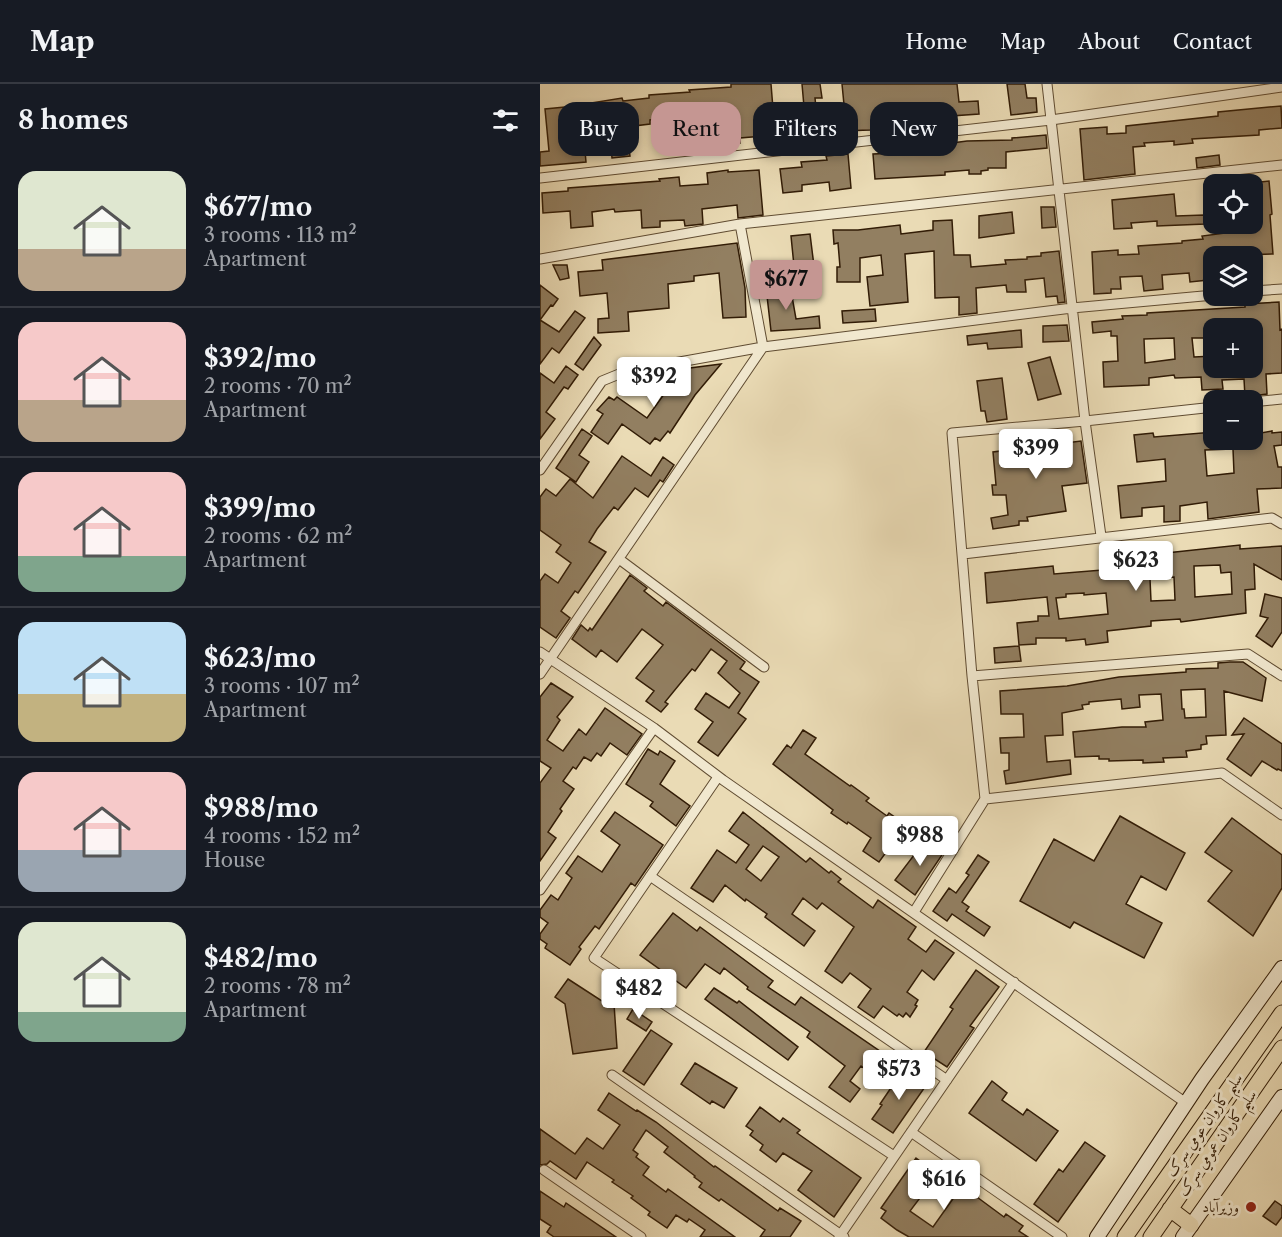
<!DOCTYPE html>
<html lang="en">
<head>
<meta charset="utf-8">
<style>
  body { margin:0; font-family:"Libre Caslon Text",Amiri,serif; background:#242831; color:#f1f3f6; height:100vh; display:flex; flex-direction:column; font-size:22px; white-space:nowrap }
  * { box-sizing:border-box; margin:0 }
  p { font-size:20px; color:#9ea1a6 }
  .icon { flex:none; width:33px; height:33px; fill:none; stroke:currentColor; stroke-width:2; stroke-linecap:round; stroke-linejoin:round }
  .map { position:relative; flex:1; overflow:hidden }
  .side { display:flex; flex-direction:column; background:#171b24; width:540px }
  .side>* { flex:none }
  .top-card { position:absolute; left:18px; top:18px; width:570px; height:54px; display:flex; gap:12px }
  .buttons { position:absolute; left:663px; top:90px; display:grid; gap:12px }
  .buttons a { display:grid; place-items:center; width:60px; height:60px; border-radius:12px; background:#171b24; box-shadow:0 3px 9px #0003; font-size:30px }
  .price { position:absolute; translate:-50% -51px; padding:0 14px; border-radius:6px; background:#fff; color:#222; font-size:20px; line-height:39px; filter:drop-shadow(0 2px 3px #0008) }
  .price::after { content:''; position:absolute; left:50%; top:36px; width:18px; height:14px; margin-left:-9px; background:inherit; clip-path:polygon(0 0,100% 0,50% 100%) }
  .price.active { background:#c59692; color:#111 }
  ul { padding:0; list-style:none }
  li { display:flex; align-items:center; gap:18px; height:150px; padding:0 18px }
  li+li { border-top:2px solid #363941 }
  li span { display:grid; place-items:center; flex:none; width:168px; height:120px; border-radius:18px; color:#555 }
  li>.icon { margin-inline-start:auto }
  span .icon { width:72px; height:72px; fill:#fffc; stroke-width:1 }
  li b { font-size:26px }
  h2 { display:flex; justify-content:space-between; align-items:center; height:72px; padding:0 18px; font-size:26px }
  .pill { padding:0 21px; border-radius:18px; background:#171b24; box-shadow:0 3px 9px #0003; font-size:21px; line-height:54px }
  .pill.active { background:#c59692; color:#111 }
  header { display:flex; align-items:center; gap:36px; box-sizing:border-box; height:84px; padding:0 30px; background:#171b24; border-bottom:2px solid #363941 }
  header strong { font-size:28px }
  nav { display:flex; gap:33px; margin-inline-start:auto; font-size:21px }
  main { display:flex; flex:1; min-height:0 }
  .map>svg:first-child { display:block }
  .building { fill:#927f61; stroke:#321c06; stroke-width:1.5; fill-rule:evenodd }
  .lines { fill:none; stroke-linecap:round; stroke-linejoin:round }
  .street-casing { stroke:#604c32; stroke-width:11 }
  .secondary-casing { stroke:#321c06; stroke-width:16 }
  .primary-casing { stroke:#321c06; stroke-width:17 }
  .street { stroke:#f1e8cf; stroke-width:9 }
  .secondary { stroke:#f1e8cf; stroke-width:14 }
  .primary { stroke:#eadbb5; stroke-width:15 }
  .poi-dot { fill:#8f2418; stroke:#f1e8cf; stroke-width:2 }
  .labels { text-anchor:middle; stroke-width:6; stroke-linejoin:round; paint-order:stroke }
  .street-label { font-size:15px; fill:#321c06; stroke:#f1e8cf }
  .poi-label { font-size:15px; fill:#321c06; stroke:#f1e8cf; text-anchor:end }
</style>
</head>
<body>
<header>
<strong>Map</strong>
<nav><a>Home</a><a>Map</a><a>About</a><a>Contact</a></nav>
</header>
<main>
<section class="side">
<h2>8 homes<svg class="icon" aria-label="filters" viewBox="0 0 24 24"><path d="M4 7h16M4 17h16"/><circle cx="9" cy="7" r="2"/><circle cx="15" cy="17" r="2"/></svg></h2>
<ul>
<li><span style="background:linear-gradient(#dfe7d0 65%,#b9a48a 0)"><svg class="icon" aria-label="home" viewBox="0 0 24 24"><path d="M3 11l9-7 9 7M6 9v11h12V9"/></svg></span><div><b>$677/mo</b><p>3 rooms · 113 m²</p><p>Apartment</p></div></li>
<li><span style="background:linear-gradient(#f6c9c9 65%,#b9a48a 0)"><svg class="icon" aria-label="home" viewBox="0 0 24 24"><path d="M3 11l9-7 9 7M6 9v11h12V9"/></svg></span><div><b>$392/mo</b><p>2 rooms · 70 m²</p><p>Apartment</p></div></li>
<li><span style="background:linear-gradient(#f6c9c9 70%,#7fa58c 0)"><svg class="icon" aria-label="home" viewBox="0 0 24 24"><path d="M3 11l9-7 9 7M6 9v11h12V9"/></svg></span><div><b>$399/mo</b><p>2 rooms · 62 m²</p><p>Apartment</p></div></li>
<li><span style="background:linear-gradient(#bfe0f5 60%,#c2b280 0)"><svg class="icon" aria-label="home" viewBox="0 0 24 24"><path d="M3 11l9-7 9 7M6 9v11h12V9"/></svg></span><div><b>$623/mo</b><p>3 rooms · 107 m²</p><p>Apartment</p></div></li>
<li><span style="background:linear-gradient(#f6c9c9 65%,#9aa5b1 0)"><svg class="icon" aria-label="home" viewBox="0 0 24 24"><path d="M3 11l9-7 9 7M6 9v11h12V9"/></svg></span><div><b>$988/mo</b><p>4 rooms · 152 m²</p><p>House</p></div></li>
<li><span style="background:linear-gradient(#dfe7d0 75%,#7fa58c 0)"><svg class="icon" aria-label="home" viewBox="0 0 24 24"><path d="M3 11l9-7 9 7M6 9v11h12V9"/></svg></span><div><b>$482/mo</b><p>2 rooms · 78 m²</p><p>Apartment</p></div></li>
</ul>
</section>
<div class="map">
<svg width="742" height="1153" viewBox="0 0 742 1153">
  <rect width="100%" height="100%" fill="#eadbb5"/>
  <filter id="stains"><feTurbulence type="fractalNoise" baseFrequency=".00333" numOctaves="4"/><feColorMatrix values="0 0 0 0 .2 0 0 0 0 .09 0 0 0 0 .02 0 0 0 .5 -.17"/></filter>
  <radialGradient id="worn" r=".72"><stop offset=".6" stop-color="#630" stop-opacity="0"/><stop offset="1" stop-color="#630" stop-opacity=".3"/></radialGradient>
  <path class="building" d="M191,0H231L234,37L265,34L262,0H280L282,14H275L277,34L305,31L302,0H417L419,18L438,17L439,30L397,33V39L330,46L302,47V50L287,52L286,47L200,54V59L180,60L179,58L170,59V57L156,59L151,20L128,22L129,34L110,36V40L86,43L90,72L72,74L71,64L45,67L46,78L0,82V68L9,67L5,25L46,21L45,20L82,14L83,17L109,14V11L150,8L149,6L191,3Z
    M467,0H485L487,14H496L497,28L471,31Z
    M741,22L742,44L719,46V51L652,55L653,59L634,61V57L604,59L605,62L593,63L595,90L544,96L540,45L567,43V50L586,49V42L678,32V28Z
    M506,51L507,64L466,68V84H448V86L441,87V90H429V86L405,88V91L335,95L333,70L382,68V63L427,57L472,56V54Z
    M308,70L311,104L290,107L289,98L262,101V107L243,109L240,85L262,83L261,78L287,76L286,72Z
    M679,71L680,81L657,84L656,74Z
    M188,86V88L219,86L223,131L198,134L197,121L162,125L163,140L145,142L144,136L120,137V143L102,144L101,126L75,128L74,125L52,128L53,142L31,144L30,127L3,129L2,109L28,107V104L120,97L119,95L139,93L140,102L168,100L167,89Z
    M729,97L732,130L730,131L733,170L674,172V176L667,177L668,196L650,198L649,189L622,191L623,205L604,207L602,192L580,193L581,205H571V209L554,210L552,168L578,166V171L599,170L598,162L642,159V157L663,155L662,152L715,145L712,99Z
    M634,110L636,132L664,131L665,140L617,142V137L591,139L592,144L574,145L572,116Z
    M501,123H514L516,143L502,144Z
    M472,128L474,149L439,154V132Z
    M412,136L414,171H430L431,183L466,180L465,176L487,175V173L501,172V169L519,167L525,218L518,219L517,212L506,213L504,194L485,196L486,208H467L466,201L436,204L437,229L419,231V213L395,214L394,167L365,170L368,218L330,222L327,193L343,191L341,171L320,174V198H297V183H300L298,159L294,160L293,146H318L360,141L361,150L393,146V137Z
    M270,150L275,190L255,192L251,152Z
    M197,159L205,204L206,233L183,234L179,189L154,192V197L128,200L129,224L88,228L89,247L58,249V235L69,234L67,209L40,212L38,188L63,186L62,176Z
    M13,181H27L29,194L20,196Z
    M0,201L18,215L13,222L11,221L0,236L19,248L35,227L45,234L19,269L12,264L0,280Z
    M250,201L256,235L279,232L280,244L231,247L226,203Z
    M739,218L740,246L742,245V289L726,290L727,310L705,313L704,295L682,296L683,305L662,306L661,293L635,294L634,291L609,294V301L564,303L563,278L578,277L577,252H571V247L553,249L552,238L583,235L582,232L607,231V229L705,223V220ZM672,244H712V284H674V272L654,273L652,254H672ZM634,254L635,275L605,279L604,255Z
    M335,225L336,237L303,239L302,227Z
    M527,241L529,257L503,258V242Z
    M481,246L482,263L448,265L447,259L428,261L427,252Z
    M54,253L61,261L43,286L35,280Z
    M510,273L521,310L498,316L488,279Z
    M181,280L155,311L130,349L128,347L120,357L115,354L110,360L82,340L68,360L51,348L63,330L57,326L69,313L74,316L77,313L107,334L142,285Z
    M26,282L38,291L28,305L24,303L6,328L15,335L0,355V289L14,299Z
    M462,294L467,335L447,338L445,327H441L437,297Z
    M42,345L52,352L39,371L49,378L36,398L16,384Z
    M732,347V349L742,348V361L734,362L738,383H742V404L717,405L719,428L668,435L667,418L640,422V437L624,438V422L602,424V432L581,434L578,402L626,397L625,375L597,378L594,351L613,349L614,353L674,348V356H716L715,350ZM693,365L694,389L667,392L665,366Z
    M541,357L547,399L522,402L526,427L487,433L488,437H479V441L453,445L451,434L468,431L466,411H453L452,401H456L453,368Z
    M82,372L111,392L123,373L134,381L123,398L120,396L108,413L95,404L78,426L74,423L57,445L49,458L66,468L38,509L35,507L21,527L30,534L16,554L0,543V497L5,490L18,499L31,479L16,468L21,461L0,446V413L6,405L16,412L30,395L53,414Z
    M700,461V465L742,462V496L714,480L715,505L705,506L706,529L641,538L640,535L611,537V542L567,547L568,558L546,561L545,555L526,557V554H496V560L479,561L477,539L498,537V532H509L507,513L447,519L445,489L513,482L514,490L587,484H590L589,473ZM680,481L681,489L691,488L692,510L655,513L654,482ZM634,493L635,516L611,517L610,495ZM544,509V511L566,509L568,530L519,535L516,514L526,513V510Z
    M90,491L107,504L104,507L123,522L126,518L205,578L200,585L219,598L198,629L206,635L178,672L158,658L173,638L155,625L166,609L189,624L200,609L178,589L187,577L171,565L155,587L152,585L125,618L128,620L121,628L106,617L114,607L96,594L123,561L102,545L77,578L61,566L56,573L32,555L41,541L48,547L50,544L52,546Z
    M725,510L742,514V548L732,563L716,552L728,534L720,532Z
    M479,562L481,577L455,579L454,564Z
    M690,578H703L726,594L722,617L684,607L686,651L666,652L667,660L661,661V665L646,667L647,673L623,674L624,678L603,679V676L569,677V675H559V672L535,673L533,648L582,643H606L605,638L623,636L621,610L599,611L600,623L582,625L581,615L549,618V620L542,621L543,625L522,629L523,651L505,652L507,678L530,676L531,690L466,700L464,687L469,686V669H461L460,654L484,653L483,630H461L460,607L527,602L579,593L646,588V585L678,584V579ZM665,605L666,633L645,634L644,625H642L641,606Z
    M11,599L33,613L17,633L20,636L7,656L23,667L39,645L46,651L65,624L102,650L87,671L70,659L61,672L57,669L51,677L44,673L36,685L33,683L23,697L34,705L20,725L22,727L8,748L16,754L0,777V699L11,684L0,677V613Z
    M704,634L742,660V687L738,685L737,686L722,677L711,692L687,675L704,650L692,651Z
    M263,646L276,654L265,670L310,702L311,701L329,714L326,717L347,732L349,729L366,741L339,778L323,767L331,754L308,738L307,740L291,729L293,726L233,680L247,661L251,664Z
    M108,665L118,671L120,667L135,677L120,700L150,722L136,742L110,722L113,718L86,700Z
    M75,728L123,761L95,802L91,799L59,845L55,842L39,863L41,865L30,881L5,864L7,860L0,855V850L8,839L0,833V826L11,811L18,816L32,794L26,789L38,772L62,788L80,761L61,747Z
    M203,728L266,778L270,774L289,789L291,787L301,795L298,798L333,824L338,816L376,843L368,855L386,868L395,856L414,869L394,896L382,886L367,908L378,916L375,921L377,922L370,933L366,929L363,933L359,930L357,932L343,922L334,934L318,923L331,905L310,889L302,899L285,887L314,843L282,819L277,825L263,814L252,830L275,847L264,862L225,833L227,830L206,815L205,817L185,801L173,818L151,804L177,766L196,779L209,761L189,747ZM223,762L239,773L221,797L206,785Z
    M580,732L645,769L626,806L601,792L586,820L622,839L604,874L534,838L530,844L480,817L514,755L554,777Z
    M692,734L742,771V804L713,852L668,817L692,787L665,768Z
    M387,754L404,768L375,811L355,796Z
    M438,771L449,778L422,818L429,823L426,827L450,843L444,852L412,830L407,837L393,827L409,804L416,809L429,791L426,789Z
    M133,829L157,847L160,843L233,897L228,903L255,921L261,913L347,972L341,980L333,974L325,985L321,982L310,997L320,1005L310,1018L289,1003L305,982L267,953L270,948L207,905L208,903L184,884L180,890L165,880L146,904L100,871Z
    M436,886L459,903L430,942L434,944L407,983L384,968L413,925L410,923Z
    M28,895L68,921L74,920L77,964L33,970L25,920L15,913Z
    M174,904L197,919L199,917L258,963L248,976L165,915Z
    M93,925L112,938L106,947L87,935Z
    M111,946L132,960L104,1001L83,987Z
    M155,979L197,1004L184,1024L172,1017L170,1020L141,1000Z
    M367,986L387,1000L353,1049L332,1035L342,1021L340,1020L357,995L359,997Z
    M452,997L467,1009L462,1016L483,1031L487,1025L518,1047L496,1077L429,1029Z
    M69,1009L96,1027L97,1026L116,1038L174,1083L175,1082L238,1127L240,1124L261,1137L250,1153H220L225,1146L181,1115L179,1117L159,1103L162,1099L154,1093L155,1092L124,1068L128,1063L106,1046L93,1066L98,1070L96,1073L109,1083L103,1091L126,1108L128,1105L195,1153H160L165,1146L149,1135L147,1138L136,1131L127,1144L108,1131L110,1128L91,1114L93,1112L72,1098L74,1096L47,1078L36,1095L10,1077L7,1080L0,1081V1045L35,1070L47,1054L63,1065L80,1041L58,1026Z
    M220,1023L240,1038L243,1034L260,1046L257,1049L321,1094L294,1133L258,1106L272,1087L243,1069L236,1078L220,1066L223,1061L210,1051L213,1047L206,1042Z
    M545,1058L565,1072L518,1138L494,1120L519,1085L523,1088Z
    M376,1074L398,1090L370,1127L393,1143L422,1102L464,1133L466,1130L483,1142L479,1147L488,1153H369L357,1146L341,1134L346,1127L341,1124Z
    M0,1107L24,1123L26,1119L76,1153H14L7,1148L11,1142L0,1135Z
    M735,1117L742,1122V1133L736,1141L723,1132Z"/>
  <g class="lines">
    <g class="street-casing">
      <path id="street" d="M507,0L545,337L561,452
        M0,94L511,36L742,3
        M0,175L200,140L742,81
        M712,207L742,205
        M712,318L742,315
        M0,386L62,297L84,288L223,263L532,224L674,211
        M423,470L732,434L742,440
        M79,475L224,583
        M0,568L114,644L183,696L646,1019
        M0,590L223,263L200,140
        M432,592L708,570L742,592
        M178,693L54,874L354,1072
        M445,715L432,592L412,349L545,337L674,323
        M110,792L407,996
        M0,806L114,644
        M374,828L445,715L682,689L742,731
        M72,991L304,1153
        M371,1048L522,1153
        M4,1086L101,1153
        M299,1153L474,898"/>
    </g>
    <g class="secondary-casing">
      <path id="secondary" d="M557,1153L662,995L742,884
        M643,1153L742,1013"/>
    </g>
    <g class="primary-casing">
      <path id="primary" d="M630,1125L651,1141
        M585,1153L742,929
        M611,1153L742,964"/>
    </g>
    <use href="#street" class="street"/>
    <use href="#secondary" class="secondary"/>
    <use href="#primary" class="primary"/>
  </g>
  <circle class="poi-dot" cx="711" cy="1123" r="6"/>
  <g class="labels">
    <g class="street-label">
      <text transform="translate(664 1041) rotate(-55)" y="5">سلیم کاروان عومي سړک</text>
      <text transform="translate(677 1059) rotate(-55)" y="5">سلیم کاروان عمومي سړک</text>
    </g>
    <g class="poi-label">
      <text x="699" y="1128">وزیرآباد</text>
    </g>
  </g>
  <rect width="100%" height="100%" filter="url(#stains)"/>
  <rect width="100%" height="100%" fill="url(#worn)"/>
</svg>
<div class="buttons">
<a><svg class="icon" aria-label="locate" viewBox="0 0 24 24"><circle cx="12" cy="12" r="6"/><path d="M12 2v4M12 18v4M2 12h4M18 12h4"/></svg></a>
<a><svg class="icon" aria-label="layers" viewBox="0 0 24 24"><path d="M12 4l9 5-9 5-9-5zM3 14l9 5 9-5"/></svg></a>
<a>+</a>
<a>−</a>
</div>
<b class="price active" style="left:246px;top:227px">$677</b>
<b class="price" style="left:114px;top:324px">$392</b>
<b class="price" style="left:496px;top:396px">$399</b>
<b class="price" style="left:596px;top:508px">$623</b>
<b class="price" style="left:380px;top:783px">$988</b>
<b class="price" style="left:99px;top:936px">$482</b>
<b class="price" style="left:359px;top:1017px">$573</b>
<b class="price" style="left:404px;top:1127px">$616</b>
<div class="top-card">
<a class="pill">Buy</a>
<a class="pill active">Rent</a>
<a class="pill">Filters</a>
<a class="pill">New</a>
</div>
</div>
</main>
</body>
</html>
